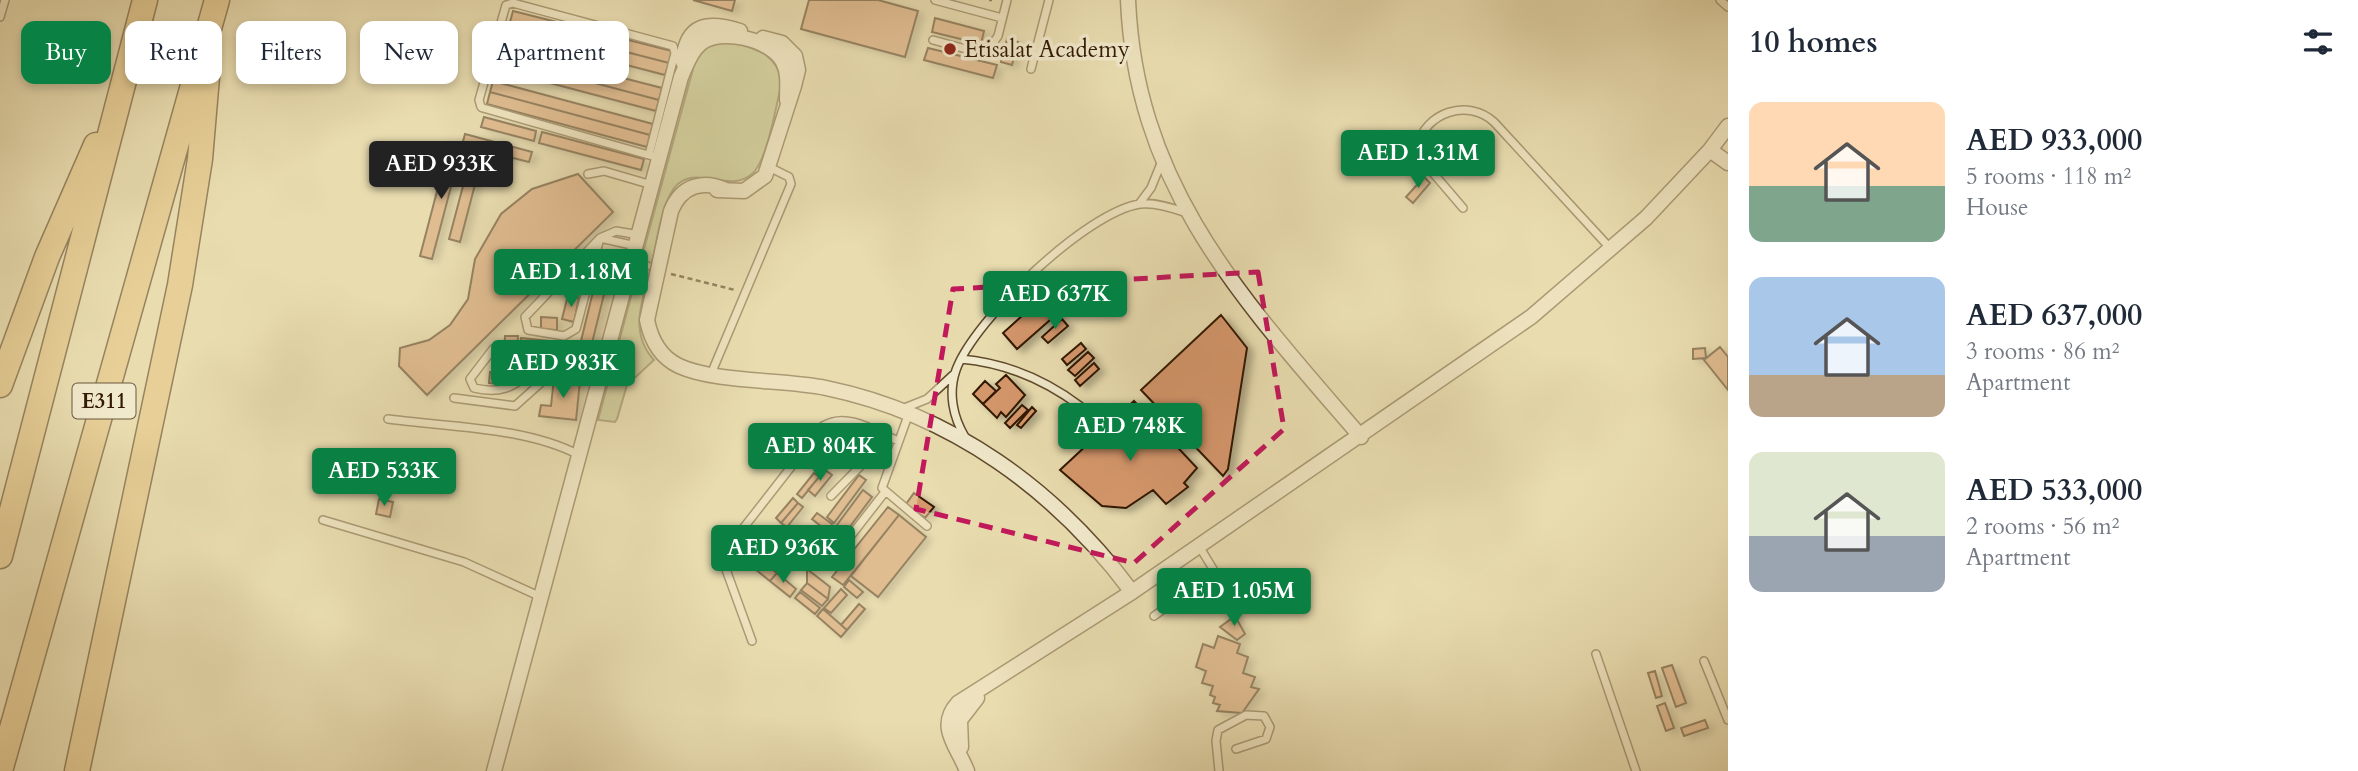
<!DOCTYPE html>
<html lang="en">
<head>
<meta charset="utf-8">
<style>
  body { margin:0; font-family:Cardo,serif; background:#f2f2f3; color:#1f2937; height:100vh; display:flex; flex-direction:column; font-size:26px; white-space:nowrap }
  * { box-sizing:border-box; margin:0 }
  p { font-size:23px; color:#747a83 }
  .icon { flex:none; width:38px; height:38px; fill:none; stroke:currentColor; stroke-width:2; stroke-linecap:round; stroke-linejoin:round }
  .map { position:relative; flex:1; overflow:hidden }
  .sheet { display:flex; flex-direction:column; background:#fff; width:630px }
  .sheet>* { flex:none }
  .hud { position:absolute; left:21px; top:21px; width:665px; height:63px; display:flex; gap:14px }
  .price { position:absolute; translate:-50% -60px; padding:0 16px; border-radius:7px; background:#0b8043; color:#fff; font-size:23px; line-height:46px; filter:drop-shadow(0 2px 4px #0008) }
  .price::after { content:''; position:absolute; left:50%; top:42px; width:21px; height:16px; margin-left:-10px; background:inherit; clip-path:polygon(0 0,100% 0,50% 100%) }
  .price.current { background:#222; color:#fff }
  ul { padding:0; list-style:none }
  li { display:flex; align-items:center; gap:21px; height:175px; padding:0 21px }
  li span { display:grid; place-items:center; flex:none; width:196px; height:140px; border-radius:14px; color:#555 }
  li>.icon { margin-inline-start:auto }
  span .icon { width:84px; height:84px; fill:#fffc; stroke-width:1 }
  li b { font-size:30px }
  h2 { display:flex; justify-content:space-between; align-items:center; height:84px; padding:0 21px; font-size:30px }
  .tag { padding:0 24px; border-radius:14px; background:#fff; box-shadow:0 4px 10px #0003; font-size:24px; line-height:63px }
  .tag.current { background:#0b8043; color:#fff }
  main { display:flex; flex:1; min-height:0 }
  .map>svg:first-child { display:block }
  .green { fill:#bac088; stroke:#766c44; stroke-width:2 }
  .building { fill:#d5976c; stroke:#321900; stroke-width:2; filter:url(#shadow) }
  .lines { fill:none; stroke-linecap:round; stroke-linejoin:round }
  .lane-casing { stroke:#604a2c; stroke-width:10 }
  .street-casing { stroke:#604a2c; stroke-width:17 }
  .highway-casing { stroke:#321900; stroke-width:27 }
  .path { stroke:#321900; stroke-width:2.5; stroke-dasharray:5 3.5; stroke-linecap:butt }
  .lane { stroke:#f1e9cc; stroke-width:7 }
  .street { stroke:#f1e9cc; stroke-width:14 }
  .highway { stroke:#e4be78; stroke-width:24 }
  .marked { fill:none; stroke:#c2185b; stroke-width:5; stroke-dasharray:14 9; stroke-linejoin:round }
  .poi-dot { fill:#8f2418; stroke:#f1e9cc; stroke-width:2.5 }
  .labels { text-anchor:middle; stroke-width:7; stroke-linejoin:round; paint-order:stroke }
  .shield { fill:#f1e9cc; stroke:#6b573d; stroke-width:2 }
  .shield-label { font-size:21px; font-weight:bold; fill:#321900 }
  .poi-label { font-size:23px; fill:#321900; stroke:#f1e9cc; text-anchor:start }
</style>
</head>
<body>
<main>
<div class="map">
<svg width="1728" height="771" viewBox="0 0 1728 771">
  <defs>
    <filter id="shadow"><feDropShadow dx="6" dy="3.5" stdDeviation="3.5" flood-color="#0004"/></filter>
  </defs>
  <rect width="100%" height="100%" fill="#e9ddb0"/>
  <filter id="stains"><feTurbulence type="fractalNoise" baseFrequency=".00286" numOctaves="4"/><feColorMatrix values="0 0 0 0 .2 0 0 0 0 .09 0 0 0 0 .02 0 0 0 .5 -.17"/></filter>
  <radialGradient id="worn" r=".72"><stop offset=".6" stop-color="#630" stop-opacity="0"/><stop offset="1" stop-color="#630" stop-opacity=".3"/></radialGradient>
  <path class="green" d="M733,42C758,50 776,53 782,82C776,104 768,160 752,174C727,196 688,157 670,195C660,215 657,241 652,263L641,260L696,58L710,44Z
    M639,267L650,270C642,301 629,333 654,360L627,385L617,419L615,422L598,420Z"/>
  <path class="building" d="M693,0H735L732,11Z
    M809,0H878L918,11L905,57L801,29Z
    M513,11L672,51L669,63L510,22Z
    M935,18L984,31L981,44L932,32Z
    M510,22L669,63L665,75L507,34Z
    M1007,39L1018,42L1012,65L1001,62Z
    M503,47L662,88L659,100L500,58Z
    M928,48L997,65L993,78L924,60Z
    M500,58L659,100L656,111L497,69Z
    M493,81L653,124L650,135L490,92Z
    M490,92L650,135L647,147L487,104Z
    M484,117L536,131L534,141L481,127Z
    M542,132L644,159L641,170L539,143Z
    M465,134L532,152L529,162L462,145Z
    M450,142L462,145L432,259L420,256Z
    M467,171L478,173L460,242L449,239Z
    M578,174L613,212L427,395L399,366L400,348L429,340L450,325L468,299L475,259L501,214L532,189Z
    M1424,177L1430,183L1413,203L1406,197Z
    M600,263L611,266L591,347L580,345Z
    M568,295L579,298L574,322L562,319Z
    M1043,297L1058,313L1017,349L1003,333Z
    M1221,315L1247,348L1228,469L1223,476L1141,390Z
    M541,317L557,318V330L541,329Z
    M1062,319L1068,326L1048,343L1042,337Z
    M505,336H518L515,375L503,374Z
    M521,338L578,344L577,356L520,350Z
    M1081,343L1086,349L1067,365L1062,359Z
    M1720,347L1728,357V390L1704,360Z
    M1705,348L1706,358L1693,359V349Z
    M1088,352L1094,358L1075,376L1068,370Z
    M1094,363L1099,369L1080,386L1075,380Z
    M490,372L501,373L500,384L489,383Z
    M1006,375L1025,395L1006,417L1001,412L997,418L983,404L1000,388L996,384Z
    M554,378L580,381L576,420L539,416L541,405L551,406Z
    M985,381L996,391L983,404L973,394Z
    M1134,401L1197,468L1184,483L1188,487L1166,504L1153,490L1126,508L1102,506L1060,470Z
    M1022,405L1028,410L1010,428L1005,423Z
    M1032,407L1036,411L1021,428L1017,425Z
    M825,470L832,475L815,496L808,490Z
    M814,473L819,477L802,498L797,494Z
    M859,475L866,480L834,523L827,517Z
    M863,490L872,497L825,560L816,553Z
    M914,493L934,507L925,518L906,504Z
    M793,498L798,503L781,523L776,518Z
    M379,499L393,502L390,517L376,514Z
    M798,503L803,507L787,527L781,523Z
    M888,507L899,515L843,585L832,577Z
    M817,513L832,524L827,531L812,519Z
    M899,515L926,537L878,597L851,576Z
    M819,527L830,535L824,543L813,535Z
    M797,532L818,549L809,560L791,540Z
    M756,557L777,573L770,581L750,565Z
    M807,569L830,587L828,599L807,583Z
    M777,573L796,589L790,597L770,581Z
    M849,580L863,592L857,598L844,587Z
    M807,583L828,599L822,606L801,590Z
    M841,589L847,595L831,613L824,608Z
    M800,592L820,608L815,614L795,598Z
    M859,604L865,609L847,630L841,625Z
    M823,609L847,630L841,637L817,616Z
    M1235,616L1245,634L1237,640L1220,627Z
    M1218,636L1240,644L1237,653L1248,657L1243,673L1255,677L1251,687L1259,689L1242,713L1217,711L1220,705L1213,703L1215,697L1210,695L1213,686L1202,683L1206,671L1196,667L1203,644L1214,648Z
    M1672,665L1686,703L1676,707L1662,668Z
    M1655,671L1662,696L1656,698L1648,673Z
    M1665,703L1674,728L1666,731L1657,706Z
    M1705,720L1708,728L1684,736L1681,728Z"/>
  <g class="lines">
    <g class="lane-casing">
      <path id="lane" d="M935,0L1002,18
        M1720,0L1728,7
        M0,17L5,0
        M933,40L973,51L989,49L998,36L1007,0
        M1031,69L1049,0
        M649,155L675,53L673,46L513,3L506,5L479,100L481,107L483,108L659,158
        M588,174L604,171L652,185
        M1139,204L1151,188L1162,161
        M1463,208L1422,160L1417,147C1425,112 1468,98 1494,122L1611,249
        M600,238L576,329L564,336L528,330L525,317Z
        M600,238L616,231L639,235
        M600,238L636,246
        M560,280L587,288
        M493,349L470,379L474,388C515,398 521,373 553,361C561,358 594,367 603,369
        M961,359C1006,363 1044,379 1080,406
        M550,369L600,379
        M711,374L791,184L789,177L769,167
        M454,398L515,406L554,371
        M902,409L927,399L953,375
        M909,413L882,488L927,526
        M388,419C448,427 526,427 579,455
        M965,437C953,417 948,393 956,370C974,320 1086,212 1140,204C1155,202 1173,208 1187,213
        M831,496L889,437
        M323,520L464,562L541,597
        M832,560L885,492
        M1154,616L1211,575L1213,569L1199,546
        M752,641L724,564L727,549L823,426C847,411 875,431 898,441
        M1596,654L1636,771
        M1704,661L1728,720
        M1219,771L1216,741L1218,730L1246,715L1264,716L1270,727L1266,739L1236,749"/>
    </g>
    <g class="street-casing">
      <path id="street" d="M1128,0C1136,189 1245,302 1361,437
        M683,62C686,23 708,21 740,31
        M1710,150L1728,163
        M717,190L744,191L765,176L794,86L798,70L795,56L782,43L763,38
        M726,190C702,179 681,186 671,211L647,320C651,340 660,357 679,366C717,383 783,379 826,388C952,414 1056,490 1132,592
        M961,747L960,720L977,698
        M494,771L681,77C686,66 690,52 700,44C720,27 771,39 783,62C789,73 787,87 787,100
        M967,771C958,747 936,727 958,703L1132,592L1531,317L1646,218L1710,150L1728,126"/>
    </g>
    <g class="highway-casing">
      <path id="highway" d="M0,385L47,257L96,145
        M0,556L145,0
        M0,771L217,0
        M77,771L180,285L200,159L207,77"/>
    </g>
    <path class="path" d="M989,0H992
      M671,274L735,290"/>
    <use href="#lane" class="lane"/>
    <use href="#street" class="street"/>
    <use href="#highway" class="highway"/>
  </g>
  <path d="M0 0H1728V771H0ZM1258,272L1284,429L1134,563L916,509L953,289Z" fill="#e9ddb0" fill-opacity=".55" fill-rule="evenodd"/>
  <path class="marked" d="M1258,272L1284,429L1134,563L916,509L953,289Z"/>
  <circle class="poi-dot" cx="950" cy="49" r="7"/>
  <g class="labels">
    <rect class="shield" x="72.5" y="383.5" width="63" height="35" rx="5"/>
    <g class="shield-label">
      <text x="104" y="408">E311</text>
    </g>
    <g class="poi-label">
      <text x="964" y="57">Etisalat Academy</text>
    </g>
  </g>
  <rect width="100%" height="100%" filter="url(#stains)"/>
  <rect width="100%" height="100%" fill="url(#worn)"/>
</svg>
<b class="price" style="left:1418px;top:190px">AED 1.31M</b>
<b class="price current" style="left:441px;top:201px">AED 933K</b>
<b class="price" style="left:571px;top:309px">AED 1.18M</b>
<b class="price" style="left:1055px;top:331px">AED 637K</b>
<b class="price" style="left:563px;top:400px">AED 983K</b>
<b class="price" style="left:1130px;top:463px">AED 748K</b>
<b class="price" style="left:820px;top:483px">AED 804K</b>
<b class="price" style="left:384px;top:508px">AED 533K</b>
<b class="price" style="left:783px;top:585px">AED 936K</b>
<b class="price" style="left:1234px;top:628px">AED 1.05M</b>
<div class="hud">
<a class="tag current">Buy</a>
<a class="tag">Rent</a>
<a class="tag">Filters</a>
<a class="tag">New</a>
<a class="tag">Apartment</a>
</div>
</div>
<section class="sheet">
<h2>10 homes<svg class="icon" aria-label="filters" viewBox="0 0 24 24"><path d="M4 7h16M4 17h16"/><circle cx="9" cy="7" r="2"/><circle cx="15" cy="17" r="2"/></svg></h2>
<ul>
<li><span style="background:linear-gradient(#ffd9b3 60%,#7fa58c 0)"><svg class="icon" aria-label="home" viewBox="0 0 24 24"><path d="M3 11l9-7 9 7M6 9v11h12V9"/></svg></span><div><b>AED 933,000</b><p>5 rooms · 118 m²</p><p>House</p></div></li>
<li><span style="background:linear-gradient(#a9c7e8 70%,#b9a48a 0)"><svg class="icon" aria-label="home" viewBox="0 0 24 24"><path d="M3 11l9-7 9 7M6 9v11h12V9"/></svg></span><div><b>AED 637,000</b><p>3 rooms · 86 m²</p><p>Apartment</p></div></li>
<li><span style="background:linear-gradient(#dfe7d0 60%,#9aa5b1 0)"><svg class="icon" aria-label="home" viewBox="0 0 24 24"><path d="M3 11l9-7 9 7M6 9v11h12V9"/></svg></span><div><b>AED 533,000</b><p>2 rooms · 56 m²</p><p>Apartment</p></div></li>
</ul>
</section>
</main>
</body>
</html>
